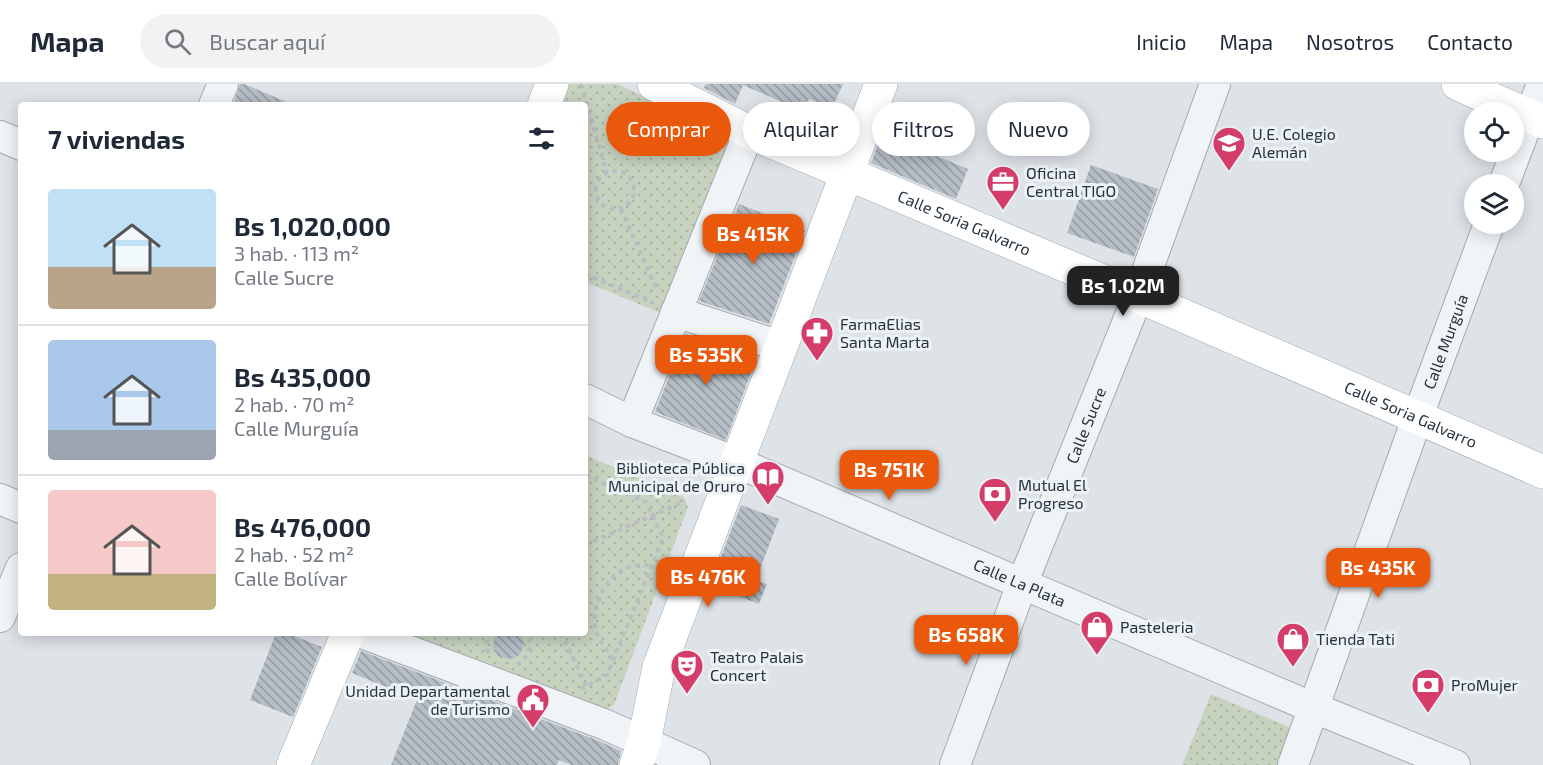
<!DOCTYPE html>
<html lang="es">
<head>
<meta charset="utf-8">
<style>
  body { margin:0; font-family:"Exo 2",sans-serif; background:#f2f2f3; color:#1f2937; height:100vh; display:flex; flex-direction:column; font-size:22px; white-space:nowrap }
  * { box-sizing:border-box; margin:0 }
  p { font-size:20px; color:#747a83 }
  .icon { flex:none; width:33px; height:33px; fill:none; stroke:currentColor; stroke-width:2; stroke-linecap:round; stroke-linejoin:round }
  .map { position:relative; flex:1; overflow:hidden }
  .side { position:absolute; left:18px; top:18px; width:570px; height:534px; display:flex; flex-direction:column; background:#fff; border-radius:6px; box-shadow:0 3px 15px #0003 }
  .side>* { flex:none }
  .guide { position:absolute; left:606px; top:18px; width:570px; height:54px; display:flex; gap:12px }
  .buttons { position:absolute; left:1464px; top:18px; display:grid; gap:12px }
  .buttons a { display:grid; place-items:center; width:60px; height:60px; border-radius:50%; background:#fff; box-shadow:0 3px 15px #0003; font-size:30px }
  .price { position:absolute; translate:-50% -51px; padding:0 14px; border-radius:12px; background:#ea580c; color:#fff; font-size:20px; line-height:39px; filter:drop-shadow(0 2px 3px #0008) }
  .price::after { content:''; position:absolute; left:50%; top:36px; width:18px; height:14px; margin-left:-9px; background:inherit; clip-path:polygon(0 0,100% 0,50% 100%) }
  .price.current { background:#222; color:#fff }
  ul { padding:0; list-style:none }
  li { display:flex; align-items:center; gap:18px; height:150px; padding:0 30px }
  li+li { border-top:2px solid #e0e1e3 }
  li span { display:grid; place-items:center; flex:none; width:168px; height:120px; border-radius:6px; color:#555 }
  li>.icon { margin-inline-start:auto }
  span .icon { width:72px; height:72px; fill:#fffc; stroke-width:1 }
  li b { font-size:26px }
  h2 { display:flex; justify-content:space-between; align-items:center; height:72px; padding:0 30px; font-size:26px }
  .tag { padding:0 21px; border-radius:27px; background:#fff; box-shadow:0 3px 15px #0003; font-size:21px; line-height:54px }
  .tag.current { background:#ea580c; color:#fff }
  header { display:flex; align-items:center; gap:36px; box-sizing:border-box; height:84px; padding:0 30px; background:#fff; border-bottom:2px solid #e0e1e3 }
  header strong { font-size:28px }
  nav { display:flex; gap:33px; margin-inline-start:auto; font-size:21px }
  .search { width:420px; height:54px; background:#f2f2f3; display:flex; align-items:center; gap:15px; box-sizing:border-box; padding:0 21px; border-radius:33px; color:#747a83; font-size:22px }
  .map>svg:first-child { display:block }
  .park { fill:url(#park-dots) }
  .building { fill:url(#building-back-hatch) }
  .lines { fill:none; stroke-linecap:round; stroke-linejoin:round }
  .minor-casing { stroke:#a3abb2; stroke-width:32 }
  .major-casing { stroke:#9daab4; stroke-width:34 }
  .path { stroke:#b8bec3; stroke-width:4; stroke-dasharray:4.5 4.5; stroke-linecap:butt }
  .minor { stroke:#f1f4f6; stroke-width:30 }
  .major { stroke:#fff; stroke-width:33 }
  .labels { text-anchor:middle; stroke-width:6; stroke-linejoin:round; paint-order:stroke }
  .poi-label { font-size:16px; fill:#263340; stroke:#edf2f6; text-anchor:start }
  .street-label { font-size:16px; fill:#263340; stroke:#edf2f6 }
</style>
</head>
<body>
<header>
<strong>Mapa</strong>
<div class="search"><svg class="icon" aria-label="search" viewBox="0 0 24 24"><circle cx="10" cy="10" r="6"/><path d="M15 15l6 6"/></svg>Buscar aquí</div>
<nav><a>Inicio</a><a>Mapa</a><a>Nosotros</a><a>Contacto</a></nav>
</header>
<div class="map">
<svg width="1543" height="681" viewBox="0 0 1543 681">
  <defs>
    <pattern id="park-dots" width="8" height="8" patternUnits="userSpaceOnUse" patternTransform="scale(1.5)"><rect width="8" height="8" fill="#c7d2bf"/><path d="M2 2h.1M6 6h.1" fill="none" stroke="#abb5a5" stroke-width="1.8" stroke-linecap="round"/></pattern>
    <pattern id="building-back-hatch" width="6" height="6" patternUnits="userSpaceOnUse" patternTransform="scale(1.5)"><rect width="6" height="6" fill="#b5bdc5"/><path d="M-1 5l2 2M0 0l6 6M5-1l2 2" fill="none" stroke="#939aa1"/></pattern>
  </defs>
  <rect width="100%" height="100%" fill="#dee3e8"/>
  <path class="park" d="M565,0H617L734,55L663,230L585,198V21H557Z
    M585,371L683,413L688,423L614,621L597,631L405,549H585Z
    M1211,610L1294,645L1280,681H1182Z"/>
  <path class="building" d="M240,0H244L294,21H241L234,18Z
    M706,0H843L832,24L809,15L807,20L801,17L794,33L779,26L782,18L743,1L735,20L704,4Z
    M882,49L968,85L956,115L871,79Z
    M1091,81L1158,105L1134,173L1067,149Z
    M739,120L805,146L769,240L699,217Z
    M686,250L757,273L726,356L655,328Z
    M741,421L779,435L756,496L767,500L759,520L710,501Z
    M276,549H287L322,563L293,633L250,616Z
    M495,549H521L524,559L521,568L518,572L509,575L498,572L493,563Z
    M361,567L599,657L621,667L618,681H572L559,676L557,681H391L417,616L352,589Z"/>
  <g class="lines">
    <g class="minor-casing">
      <g id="minor">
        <path d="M214,21L223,0"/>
        <path d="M0,52L21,61"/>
        <path d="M1504,100L1542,0"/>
        <path d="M676,228L780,262"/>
        <path id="s1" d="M585,315L632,338L736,378L1314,624L1455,681"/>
        <path d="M632,338L749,48"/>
        <path d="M0,415L21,424"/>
        <path d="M0,533L21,484"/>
        <path d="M362,549L606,641L695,681"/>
        <path id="s2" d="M955,681L1022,500L1138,212L1215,0"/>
        <path id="s3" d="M1293,681L1418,332L1489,140"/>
      </g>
    </g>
    <g class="major-casing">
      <g id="major">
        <path id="s4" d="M654,0L749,48L1138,212L1543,388"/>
        <path d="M1458,0L1543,38"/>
        <path d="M544,21L552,0"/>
        <path d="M293,681L348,549"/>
        <path d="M636,681L644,658L659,583L881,0"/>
      </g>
    </g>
    <path class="path" d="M581,0L607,89
      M596 106a19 19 0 1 1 38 0a19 19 0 1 1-38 0Z
      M621,125L657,206
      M585,190L654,219
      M585,461L685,417
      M561,549L588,605
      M488,569L486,560L490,549
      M613,575C606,565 597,554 595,542C592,522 606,494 624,485C632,480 643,481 652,481
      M517,581C529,573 533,562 527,549
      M581,605L607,591L663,454L646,418L585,391"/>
    <use href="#minor" class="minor"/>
    <use href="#major" class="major"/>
  </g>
  <defs>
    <g id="school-pin" transform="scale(1.725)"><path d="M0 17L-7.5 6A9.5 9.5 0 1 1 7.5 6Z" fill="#d43c6a" stroke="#edf2f6"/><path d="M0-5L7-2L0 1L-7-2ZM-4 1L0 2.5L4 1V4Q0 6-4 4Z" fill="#fff"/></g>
    <g id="office-pin" transform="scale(1.725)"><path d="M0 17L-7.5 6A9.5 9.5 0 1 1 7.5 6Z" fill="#d43c6a" stroke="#edf2f6"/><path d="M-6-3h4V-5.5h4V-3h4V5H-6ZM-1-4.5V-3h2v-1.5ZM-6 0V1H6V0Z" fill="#fff"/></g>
    <g id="pharmacy-pin" transform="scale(1.725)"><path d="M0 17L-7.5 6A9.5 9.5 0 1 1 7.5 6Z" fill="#d43c6a" stroke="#edf2f6"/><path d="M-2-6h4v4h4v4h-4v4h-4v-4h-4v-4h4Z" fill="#fff"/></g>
    <g id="library-pin" transform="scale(1.725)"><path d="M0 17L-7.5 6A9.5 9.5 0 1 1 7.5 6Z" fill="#d43c6a" stroke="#edf2f6"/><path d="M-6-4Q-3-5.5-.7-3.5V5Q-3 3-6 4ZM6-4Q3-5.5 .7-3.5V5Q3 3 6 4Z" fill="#fff"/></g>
    <g id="bank-pin" transform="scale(1.725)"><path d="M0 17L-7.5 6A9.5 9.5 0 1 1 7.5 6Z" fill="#d43c6a" stroke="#edf2f6"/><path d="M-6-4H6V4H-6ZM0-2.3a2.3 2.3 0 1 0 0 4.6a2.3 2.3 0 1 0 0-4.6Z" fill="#fff"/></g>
    <g id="shop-pin" transform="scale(1.725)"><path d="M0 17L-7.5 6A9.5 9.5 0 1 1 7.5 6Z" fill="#d43c6a" stroke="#edf2f6"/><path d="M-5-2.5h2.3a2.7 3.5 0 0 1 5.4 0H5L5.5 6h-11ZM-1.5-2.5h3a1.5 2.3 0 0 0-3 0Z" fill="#fff"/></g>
    <g id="theatre-pin" transform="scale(1.725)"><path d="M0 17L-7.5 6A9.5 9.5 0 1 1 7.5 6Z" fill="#d43c6a" stroke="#edf2f6"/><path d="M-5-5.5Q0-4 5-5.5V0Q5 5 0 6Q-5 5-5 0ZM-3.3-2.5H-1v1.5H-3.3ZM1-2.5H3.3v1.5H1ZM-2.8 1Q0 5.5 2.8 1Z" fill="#fff"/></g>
    <g id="civic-pin" transform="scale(1.725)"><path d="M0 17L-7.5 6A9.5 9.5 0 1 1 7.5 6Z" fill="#d43c6a" stroke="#edf2f6"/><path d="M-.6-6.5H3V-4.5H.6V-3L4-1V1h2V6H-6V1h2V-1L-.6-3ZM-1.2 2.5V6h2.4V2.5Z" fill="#fff"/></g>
  </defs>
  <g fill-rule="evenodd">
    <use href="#school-pin" x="1229" y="59"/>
    <use href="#office-pin" x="1003" y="98"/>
    <use href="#pharmacy-pin" x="817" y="249"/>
    <use href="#library-pin" x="768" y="393"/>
    <use href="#bank-pin" x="995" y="410"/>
    <use href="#shop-pin" x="1097" y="543"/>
    <use href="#shop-pin" x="1293" y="555"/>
    <use href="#theatre-pin" x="687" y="582"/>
    <use href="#bank-pin" x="1428" y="601"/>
    <use href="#civic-pin" x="533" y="616"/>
  </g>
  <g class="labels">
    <g class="poi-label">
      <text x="1252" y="56">U.E. Colegio<tspan x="1252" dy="18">Alemán</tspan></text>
      <text x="1026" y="95">Oficina<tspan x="1026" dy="18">Central TIGO</tspan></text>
      <text x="840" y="246">FarmaElias<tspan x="840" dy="18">Santa Marta</tspan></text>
      <text x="745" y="390" text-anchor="end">Biblioteca Pública<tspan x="745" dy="18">Municipal de Oruro</tspan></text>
      <text x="1018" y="407">Mutual El<tspan x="1018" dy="18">Progreso</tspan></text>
      <text x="1120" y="549">Pasteleria</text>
      <text x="1316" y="561">Tienda Tati</text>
      <text x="710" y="579">Teatro Palais<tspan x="710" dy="18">Concert</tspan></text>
      <text x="1451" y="607">ProMujer</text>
      <text x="510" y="613" text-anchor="end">Unidad Departamental<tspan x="510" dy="18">de Turismo</tspan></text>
    </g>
    <g class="street-label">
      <text dy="6" stroke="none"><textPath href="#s4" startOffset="340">Calle Soria Galvarro</textPath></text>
      <text dy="6" stroke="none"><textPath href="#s3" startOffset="450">Calle Murguía</textPath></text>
      <text dy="6" stroke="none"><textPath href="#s4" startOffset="826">Calle Soria Galvarro</textPath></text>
      <text dy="6" stroke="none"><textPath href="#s2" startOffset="364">Calle Sucre</textPath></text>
      <text dy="6" stroke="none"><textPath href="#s1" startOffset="472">Calle La Plata</textPath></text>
    </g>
  </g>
</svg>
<div class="buttons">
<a><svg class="icon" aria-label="locate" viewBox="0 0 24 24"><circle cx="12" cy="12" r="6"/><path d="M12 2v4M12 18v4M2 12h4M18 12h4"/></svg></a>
<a><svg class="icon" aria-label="layers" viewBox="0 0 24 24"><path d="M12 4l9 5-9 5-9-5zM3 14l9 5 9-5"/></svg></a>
</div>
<b class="price" style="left:753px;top:181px">Bs 415K</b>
<b class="price current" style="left:1123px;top:233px">Bs 1.02M</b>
<b class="price" style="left:706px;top:302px">Bs 535K</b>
<b class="price" style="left:889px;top:417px">Bs 751K</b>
<b class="price" style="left:1378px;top:515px">Bs 435K</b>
<b class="price" style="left:708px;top:524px">Bs 476K</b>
<b class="price" style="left:966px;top:582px">Bs 658K</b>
<div class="guide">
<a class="tag current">Comprar</a>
<a class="tag">Alquilar</a>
<a class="tag">Filtros</a>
<a class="tag">Nuevo</a>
</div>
<section class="side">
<h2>7 viviendas<svg class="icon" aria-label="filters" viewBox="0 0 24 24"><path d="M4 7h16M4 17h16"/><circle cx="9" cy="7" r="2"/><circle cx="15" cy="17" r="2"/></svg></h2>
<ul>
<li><span style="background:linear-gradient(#bfe0f5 65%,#b9a48a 0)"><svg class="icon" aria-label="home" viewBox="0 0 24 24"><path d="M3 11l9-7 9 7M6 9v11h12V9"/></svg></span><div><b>Bs 1,020,000</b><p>3 hab. · 113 m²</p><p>Calle Sucre</p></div></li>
<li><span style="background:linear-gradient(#a9c7e8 75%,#9aa5b1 0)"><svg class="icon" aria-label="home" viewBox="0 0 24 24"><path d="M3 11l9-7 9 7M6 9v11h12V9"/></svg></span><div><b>Bs 435,000</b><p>2 hab. · 70 m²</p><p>Calle Murguía</p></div></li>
<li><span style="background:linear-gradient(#f6c9c9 70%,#c2b280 0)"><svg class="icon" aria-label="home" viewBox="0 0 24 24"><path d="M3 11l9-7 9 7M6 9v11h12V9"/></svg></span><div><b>Bs 476,000</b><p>2 hab. · 52 m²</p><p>Calle Bolívar</p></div></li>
</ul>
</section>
</div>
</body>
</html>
